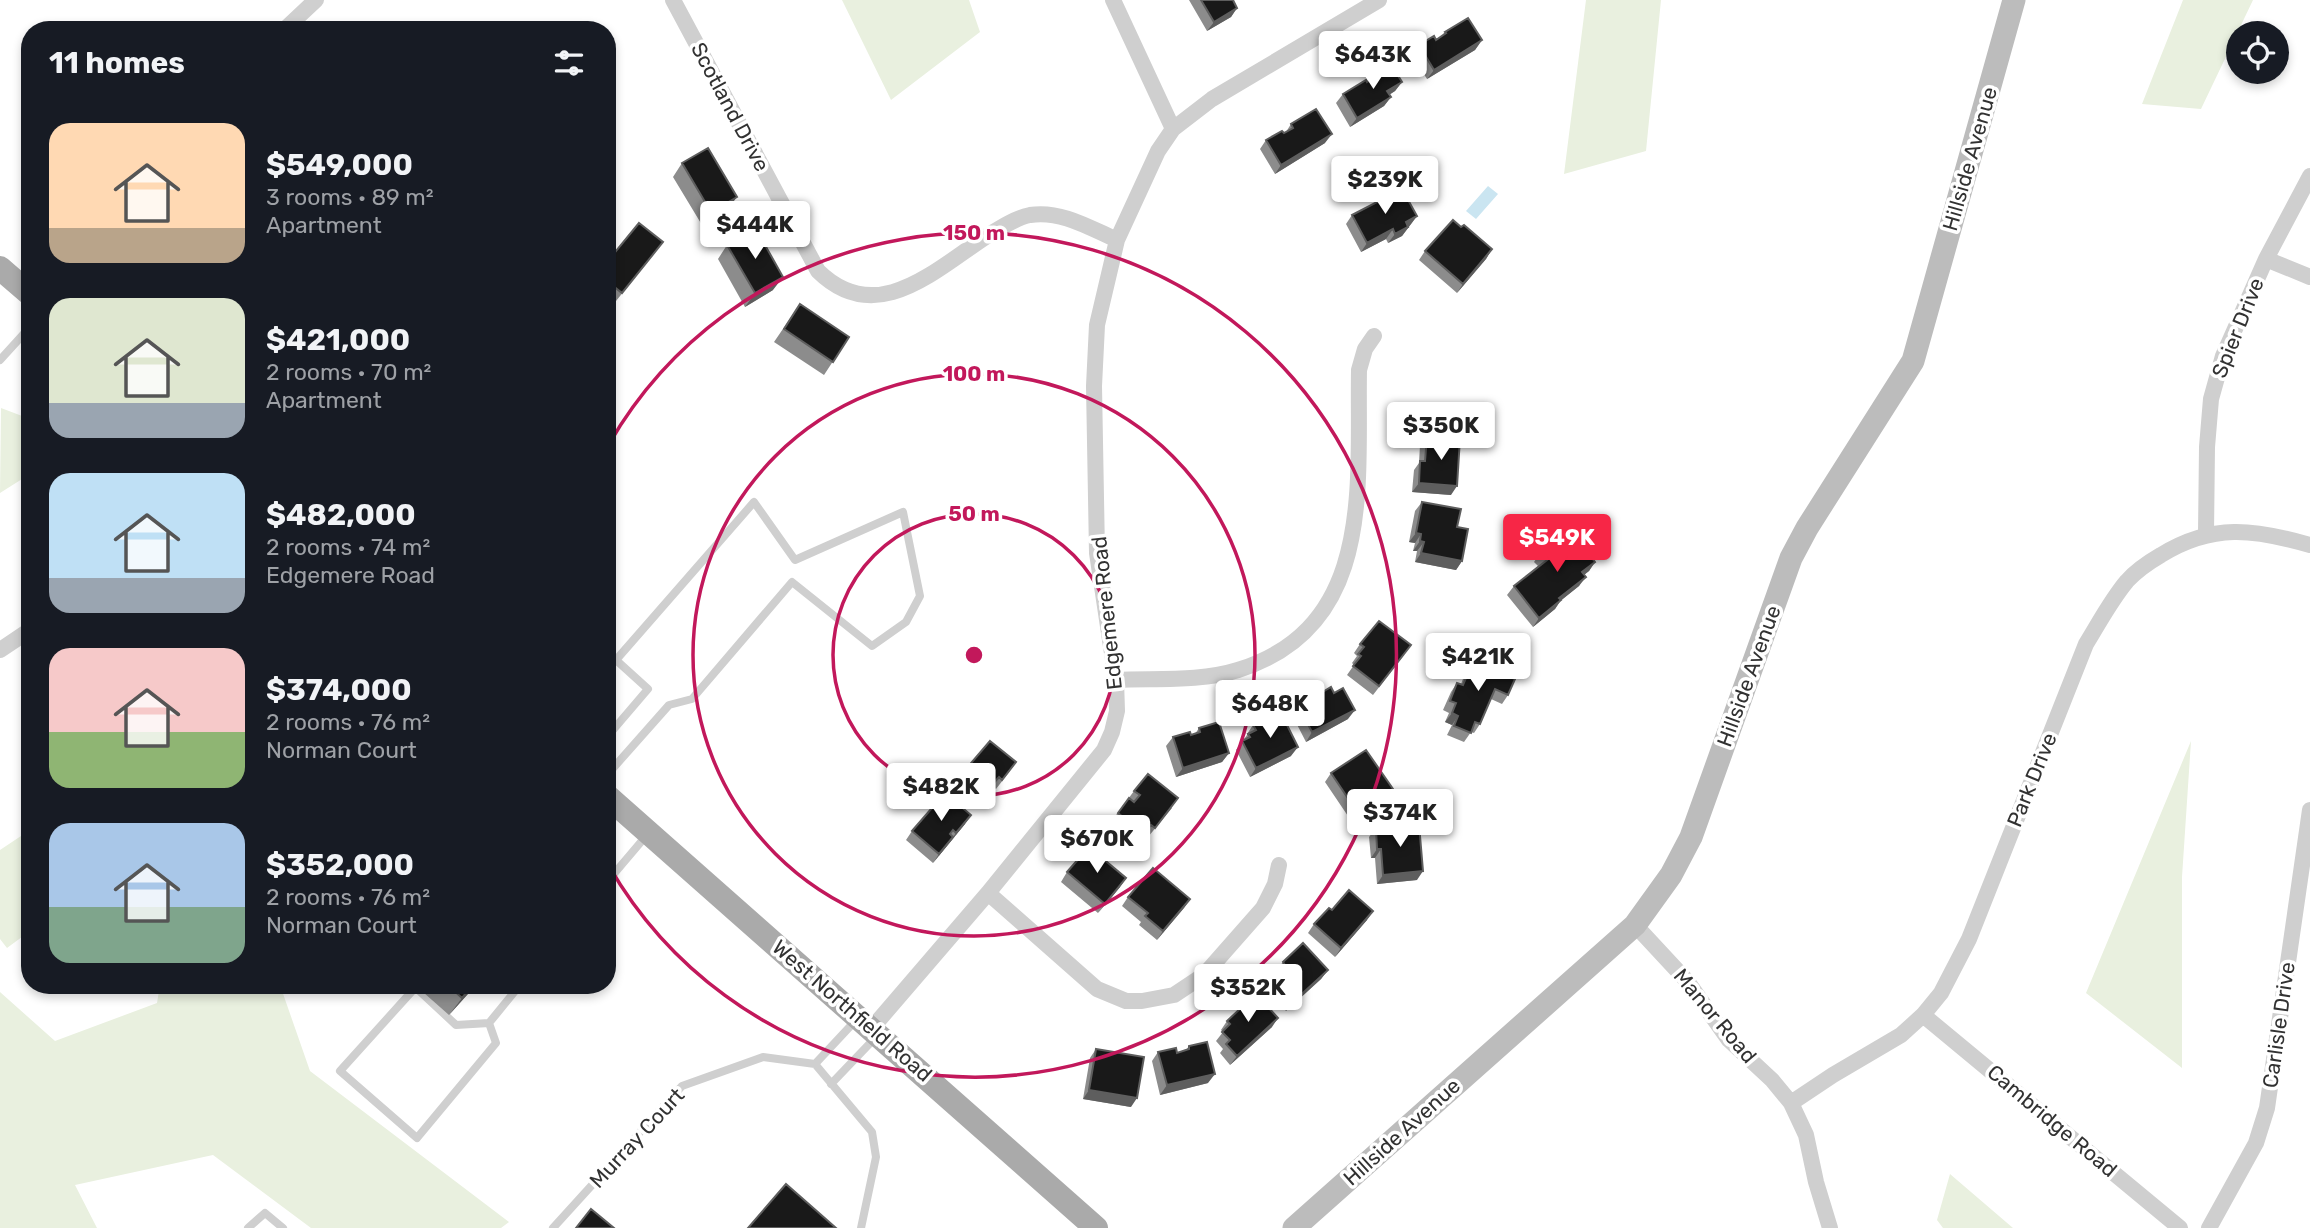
<!DOCTYPE html>
<html lang="en">
<head>
<meta charset="utf-8">
<style>
  body { margin:0; font-family:Rubik,sans-serif; background:#242831; color:#f1f3f6; height:100vh; display:flex; flex-direction:column; font-size:26px; white-space:nowrap }
  * { box-sizing:border-box; margin:0 }
  p { font-size:23px; color:#9ea1a6 }
  .icon { flex:none; width:38px; height:38px; fill:none; stroke:currentColor; stroke-width:2; stroke-linecap:round; stroke-linejoin:round }
  .map { position:relative; flex:1; overflow:hidden }
  .sheet { position:absolute; left:21px; top:21px; width:595px; height:973px; display:flex; flex-direction:column; background:#171b24; border-radius:28px; box-shadow:0 4px 10px #0003 }
  .sheet>* { flex:none }
  .controls { position:absolute; left:2226px; top:21px; display:grid; gap:14px }
  .controls a { display:grid; place-items:center; width:63px; height:63px; border-radius:50%; background:#171b24; box-shadow:0 4px 10px #0003; font-size:35px }
  .price { position:absolute; translate:-50% -60px; padding:0 16px; border-radius:7px; background:#fff; color:#222; font-size:23px; line-height:46px; filter:drop-shadow(0 2px 4px #0008) }
  .price::after { content:''; position:absolute; left:50%; top:42px; width:21px; height:16px; margin-left:-10px; background:inherit; clip-path:polygon(0 0,100% 0,50% 100%) }
  .price.current { background:#f72646; color:#fff }
  ul { padding:0; list-style:none }
  li { display:flex; align-items:center; gap:21px; height:175px; padding:0 28px }
  li span { display:grid; place-items:center; flex:none; width:196px; height:140px; border-radius:21px; color:#555 }
  li>.icon { margin-inline-start:auto }
  span .icon { width:84px; height:84px; fill:#fffc; stroke-width:1 }
  li b { font-size:30px }
  h2 { display:flex; justify-content:space-between; align-items:center; height:84px; padding:0 28px; font-size:30px }
  .map>svg:first-child { display:block }
  .green { fill:#e9f0df }
  .water { fill:#cae5f1 }
  .lines { fill:none; stroke-linecap:round; stroke-linejoin:round }
  .lane { stroke:#cfcfcf; stroke-width:8 }
  .street { stroke:#cfcfcf; stroke-width:16 }
  .secondary { stroke:#bcbcbc; stroke-width:23 }
  .primary { stroke:#aaa; stroke-width:24 }
  .wall { fill:#8c8c8c }
  .shaded-wall { fill:#5e5e5e }
  .building { fill:#191919; stroke:#5e5e5e; stroke-width:2 }
  .ring { fill:none; stroke:#c2185b; stroke-width:3.5 }
  .labels { text-anchor:middle; stroke-width:7; stroke-linejoin:round; paint-order:stroke }
  .street-label { font-size:21px; fill:#323232; stroke:#fff }
  .centre { fill:#c2185b; stroke:#fff; stroke-width:3.5 }
  .ring-label { font-size:21px; text-anchor:middle; font-weight:bold; fill:#c2185b; stroke:#fff; stroke-width:7; stroke-linejoin:round; paint-order:stroke }
</style>
</head>
<body>
<div class="map">
<svg width="2310" height="1228" viewBox="0 0 2310 1228">
  <rect width="100%" height="100%" fill="#fff"/>
  <path class="green" d="M842,0H969L980,32L891,100Z
    M1586,0H1661L1646,151L1564,174Z
    M2183,0H2253L2201,109L2142,104Z
    M1,408L30,419V474L0,493Z
    M2191,741L2182,877V1068L2086,993Z
    M30,830V931L7,948L0,939V850Z
    M160,985H280L310,1071L509,1222L501,1228H311L213,1155L75,1185L97,1228H0V992L55,1041L157,1003Z
    M1950,1174L2013,1228H1943L1937,1220Z"/>
  <path class="water" d="M1488,186L1498,194L1476,219L1466,211Z
    M1548,523L1556,534L1534,551L1526,540Z"/>
  <g class="lines">
    <path class="lane" d="M0,360L30,327
      M607,737L648,689L616,660L754,502L795,560L903,512L920,596L906,622L872,646L792,582L692,699L669,705L607,775
      M607,882L646,836
      M413,985L456,1025L489,1023L520,985
      M414,989L340,1071L417,1138L496,1043L489,1023
      M815,1064L872,1132L876,1157L861,1228
      M815,1064L857,1019
      M831,1084L875,1038
      M248,1228L265,1213L283,1228
      M553,1228L682,1086L763,1057L815,1064"/>
    <path class="street" d="M673,0L818,271C876,328 934,271 987,236C1000,228 1015,218 1030,215C1061,210 1090,228 1117,240
      M1113,0L1173,129
      M284,30L316,0
      M2266,259L2310,277
      M2206,533L2207,447L2211,399L2223,356L2266,259L2310,176
      M0,650L30,630
      M1116,680C1155,678 1200,682 1238,670C1376,627 1357,485 1359,370L1365,349L1374,336
      M988,893L1097,989L1126,1001H1142L1174,995L1204,975L1263,908L1275,884L1279,865
      M1635,925L1687,981L1729,1040L1772,1080L1791,1103L1806,1135L1816,1182L1830,1228
      M1923,1015L2180,1228
      M872,1028L988,893L1104,750L1112,732L1117,711L1116,680L1097,553L1094,386L1097,325L1117,240L1158,151L1173,129L1212,99L1379,0
      M1791,1103L1833,1075L1901,1035L1923,1015L1941,993L1969,939L2086,644C2099,623 2111,600 2127,581C2136,571 2149,562 2161,555C2213,523 2254,529 2310,545
      M2209,1228L2256,1143L2267,1108L2310,810"/>
    <path class="secondary" d="M1294,1228L1635,925L1671,875L1691,837L1791,558L1807,528L1913,361L2014,0"/>
    <path class="primary" d="M0,268L30,294
      M607,796L1096,1228"/>
  </g>
  <path class="wall" d="M1189,0H1233L1237,8L1231,17L1207,31Z
    M1445,32L1482,40L1475,50L1427,79L1412,55L1419,45L1436,40L1442,36Z
    M1375,73L1402,82L1395,91L1389,95L1391,97L1384,106L1350,127L1336,103L1343,94L1369,80Z
    M1291,124L1325,143L1275,174L1260,149L1266,140L1286,132Z
    M682,163L727,210L702,225L673,177Z
    M1352,215L1417,216L1402,236L1388,243L1386,239L1361,252L1346,224Z
    M1461,227L1492,249L1486,259L1457,293L1419,260L1425,251Z
    M727,245L773,290L745,307L718,259Z
    M653,255L612,306L607,302V262Z
    M800,304L849,337L824,375L774,342Z
    M1427,436L1451,495L1412,492L1414,470L1419,463L1420,445Z
    M1422,502L1457,527L1462,561L1456,570L1415,562L1417,551H1413L1415,543L1409,542L1415,511Z
    M1566,546L1594,560L1595,562L1589,571L1584,575L1579,586L1561,600L1555,609L1533,627L1507,595L1514,586L1538,566L1534,562L1541,552Z
    M1360,644L1404,655L1373,695L1347,675L1354,665L1352,663L1357,656L1354,653Z
    M1475,657L1498,672L1508,695L1502,704L1491,699L1480,724L1474,733L1471,732L1464,742L1447,735L1452,725L1445,722L1449,713L1443,710L1451,692L1457,683L1461,684L1468,666Z
    M1321,693L1348,719L1306,742L1289,709L1295,700Z
    M1253,725L1291,756L1250,777L1236,750L1247,735V734Z
    M1199,728L1229,753L1222,762L1176,777L1166,746L1173,737L1195,734Z
    M1010,771L996,789L992,786L976,805L954,785L960,776Z
    M1331,773L1393,789L1387,798L1352,822L1325,782Z
    M1134,791L1172,808L1148,837L1145,834L1138,843L1111,822Z
    M965,824L933,863L906,840L912,831Z
    M1376,828L1417,880L1377,884L1375,858H1371L1369,837Z
    M1067,872L1120,887L1098,913L1061,882Z
    M1128,897L1190,899L1157,940L1139,925L1141,922L1122,906Z
    M1332,910L1367,920L1335,957L1308,933L1314,924Z
    M1283,962L1328,970L1321,979L1286,1011L1267,990L1277,972L1276,971Z
    M415,985H476L449,1015Z
    M1227,1021L1272,1027L1230,1065L1220,1053L1223,1049L1216,1041L1223,1032L1221,1030Z
    M1189,1046L1208,1083L1160,1095L1152,1061L1158,1052L1177,1053L1186,1050Z
    M1096,1049L1131,1107L1083,1099L1090,1058Z"/>
  <path class="shaded-wall" d="M1237,8L1231,17L1207,31L1214,22Z
    M1482,40L1475,50L1427,79L1434,70Z
    M1402,82L1395,91L1381,100L1387,91Z
    M1391,97L1384,106L1350,127L1357,118Z
    M1332,134L1325,143L1275,174L1281,165Z
    M737,197L727,210L702,225L711,212Z
    M1417,216L1402,236L1388,243L1395,234L1406,222Z
    M1393,229L1386,239L1361,252L1367,243Z
    M1492,249L1486,259L1457,293L1463,284Z
    M783,277L773,290L745,307L755,293Z
    M1419,483L1457,486L1451,495L1412,492Z
    M1416,533L1421,534L1415,543L1409,542Z
    M1420,541L1424,542L1417,551H1413Z
    M1421,553L1462,561L1456,570L1415,562Z
    M1595,562L1589,571L1576,581L1582,572Z
    M1586,577L1579,586L1553,607L1559,598Z
    M1561,600L1555,609L1533,627L1539,618Z
    M1355,710L1348,719L1306,742L1312,732Z
    M1452,713L1458,716L1452,725L1445,722Z
    M1298,747L1291,756L1250,777L1256,768Z
    M1229,753L1222,762L1176,777L1183,768Z
    M1393,789L1387,798L1352,822L1358,813Z
    M971,815L965,824L933,863L939,854Z
    M1377,849H1381L1375,858H1371Z
    M1423,871L1417,880L1377,884L1383,875Z
    M1126,878L1120,887L1098,913L1105,904Z
    M1190,899L1184,908L1157,940L1163,931Z
    M1373,911L1367,920L1335,957L1341,948Z
    M1328,970L1321,979L1286,1011L1293,1002Z
    M473,985H476L449,1015L462,998Z
    M1278,1018L1272,1027L1230,1065L1237,1056Z
    M1215,1074L1208,1083L1160,1095L1167,1085Z
    M1089,1090L1137,1098L1131,1107L1083,1099Z"/>
  <path class="building" d="M1201,0H1233L1237,8L1214,22Z
    M1468,18L1482,40L1434,70L1419,45L1434,36L1436,40L1446,33L1445,32Z
    M1390,63L1402,82L1387,91L1391,97L1357,118L1343,94L1366,80L1367,82L1377,76L1375,73Z
    M1316,109L1332,134L1281,165L1266,140L1282,131L1284,133L1293,128L1291,124Z
    M708,148L737,197L711,212L682,163Z
    M1402,189L1417,216L1406,222L1408,227L1395,234L1393,229L1367,243L1352,215Z
    M1453,220L1461,227L1464,225L1492,249L1463,284L1425,251Z
    M639,223L663,242L622,293L607,281V262Z
    M756,229L783,277L755,293L727,245Z
    M800,304L849,337L833,362L784,329Z
    M1427,436L1460,438L1457,486L1419,483L1420,461H1425Z
    M1422,502L1461,509L1457,527L1468,529L1462,561L1421,553L1424,542L1420,541L1421,534L1416,533Z
    M1577,537L1582,544L1588,539L1594,540L1599,546V553L1592,558L1595,562L1582,572L1586,577L1559,598L1561,600L1539,618L1514,586L1547,560L1541,552L1560,538L1566,546Z
    M1379,621L1411,645L1379,686L1353,666L1361,656L1358,654L1364,647L1360,644Z
    M1475,657L1500,668L1498,672L1515,679L1508,695L1495,689L1480,724L1475,722L1471,733L1454,726L1458,716L1452,713L1456,703L1450,701L1457,683L1463,685Z
    M1331,687L1334,693L1343,688L1355,710L1312,732L1295,700L1318,688L1321,693Z
    M1280,711L1298,747L1256,768L1242,741L1250,737L1248,734L1256,730L1253,725Z
    M1219,722L1229,753L1183,768L1173,737L1190,732L1191,735L1200,732L1199,728Z
    M990,741L1016,762L1002,780L999,777L983,795L960,776Z
    M1366,750L1393,789L1358,813L1331,773Z
    M1148,774L1178,798L1155,828L1151,825L1144,834L1118,813L1129,798L1134,802L1140,795L1134,791Z
    M945,793L971,815L956,833L953,830L950,834L953,837L939,854L912,831Z
    M1419,824L1423,871L1383,875L1381,849H1377L1376,828Z
    M1089,847L1126,878L1105,904L1067,872Z
    M1153,868L1190,899L1163,931L1145,916L1148,913L1128,897Z
    M1349,890L1373,911L1341,948L1314,924L1329,908L1332,910Z
    M1303,943L1328,970L1293,1002L1273,981L1281,974L1278,971L1285,965L1283,962Z
    M448,985H473L462,998Z
    M1256,994L1278,1018L1237,1056L1226,1044L1230,1040L1222,1032L1230,1024L1227,1021Z
    M1207,1042L1215,1074L1167,1085L1158,1052L1176,1048L1177,1053L1189,1049V1046Z
    M1096,1049L1144,1057L1137,1098L1089,1090Z
    M786,1184L836,1228H748Z
    M591,1209L614,1228H576Z"/>
  <g class="ring">
    <circle cx="974" cy="655" r="141"/>
    <circle cx="974" cy="655" r="281"/>
    <path d="M609 444A422 422 0 1 1 609 866"/>
  </g>
  <g class="labels">
    <g class="street-label">
      <text transform="translate(730 107) rotate(62)" y="7">Scotland Drive</text>
      <text transform="translate(1970 159) rotate(-74)" y="7">Hillside Avenue</text>
      <text transform="translate(2238 328) rotate(-68)" y="7">Spier Drive</text>
      <text transform="translate(1107 613) rotate(-96)" y="7">Edgemere Road</text>
      <text transform="translate(1749 676) rotate(-70)" y="7">Hillside Avenue</text>
      <text transform="translate(2032 780) rotate(-68)" y="7">Park Drive</text>
      <text transform="translate(852 1011) rotate(41)" y="7">West Northfield Road</text>
      <text transform="translate(1715 1016) rotate(50)" y="7">Manor Road</text>
      <text transform="translate(2279 1025) rotate(-82)" y="7">Carlisle Drive</text>
      <text transform="translate(2052 1121) rotate(40)" y="7">Cambridge Road</text>
      <text transform="translate(1402 1132) rotate(-42)" y="7">Hillside Avenue</text>
      <text transform="translate(637 1138) rotate(-47)" y="7">Murray Court</text>
    </g>
  </g>
  <circle cx="974" cy="655" r="10" class="centre"/>
  <g class="ring-label">
    <text x="974" y="240">150 m</text>
    <text x="974" y="381">100 m</text>
    <text x="974" y="521">50 m</text>
  </g>
</svg>
<div class="controls">
<a><svg class="icon" aria-label="locate" viewBox="0 0 24 24"><circle cx="12" cy="12" r="6"/><path d="M12 2v4M12 18v4M2 12h4M18 12h4"/></svg></a>
</div>
<b class="price" style="left:1373px;top:91px">$643K</b>
<b class="price" style="left:1385px;top:216px">$239K</b>
<b class="price" style="left:755px;top:261px">$444K</b>
<b class="price" style="left:1441px;top:462px">$350K</b>
<b class="price current" style="left:1557px;top:574px">$549K</b>
<b class="price" style="left:1478px;top:693px">$421K</b>
<b class="price" style="left:1270px;top:740px">$648K</b>
<b class="price" style="left:941px;top:823px">$482K</b>
<b class="price" style="left:1400px;top:849px">$374K</b>
<b class="price" style="left:1097px;top:875px">$670K</b>
<b class="price" style="left:1248px;top:1024px">$352K</b>
<section class="sheet">
<h2>11 homes<svg class="icon" aria-label="filters" viewBox="0 0 24 24"><path d="M4 7h16M4 17h16"/><circle cx="9" cy="7" r="2"/><circle cx="15" cy="17" r="2"/></svg></h2>
<ul>
<li><span style="background:linear-gradient(#ffd9b3 75%,#b9a48a 0)"><svg class="icon" aria-label="home" viewBox="0 0 24 24"><path d="M3 11l9-7 9 7M6 9v11h12V9"/></svg></span><div><b>$549,000</b><p>3 rooms · 89 m²</p><p>Apartment</p></div></li>
<li><span style="background:linear-gradient(#dfe7d0 75%,#9aa5b1 0)"><svg class="icon" aria-label="home" viewBox="0 0 24 24"><path d="M3 11l9-7 9 7M6 9v11h12V9"/></svg></span><div><b>$421,000</b><p>2 rooms · 70 m²</p><p>Apartment</p></div></li>
<li><span style="background:linear-gradient(#bfe0f5 75%,#9aa5b1 0)"><svg class="icon" aria-label="home" viewBox="0 0 24 24"><path d="M3 11l9-7 9 7M6 9v11h12V9"/></svg></span><div><b>$482,000</b><p>2 rooms · 74 m²</p><p>Edgemere Road</p></div></li>
<li><span style="background:linear-gradient(#f6c9c9 60%,#8fb573 0)"><svg class="icon" aria-label="home" viewBox="0 0 24 24"><path d="M3 11l9-7 9 7M6 9v11h12V9"/></svg></span><div><b>$374,000</b><p>2 rooms · 76 m²</p><p>Norman Court</p></div></li>
<li><span style="background:linear-gradient(#a9c7e8 60%,#7fa58c 0)"><svg class="icon" aria-label="home" viewBox="0 0 24 24"><path d="M3 11l9-7 9 7M6 9v11h12V9"/></svg></span><div><b>$352,000</b><p>2 rooms · 76 m²</p><p>Norman Court</p></div></li>
</ul>
</section>
</div>
</body>
</html>
